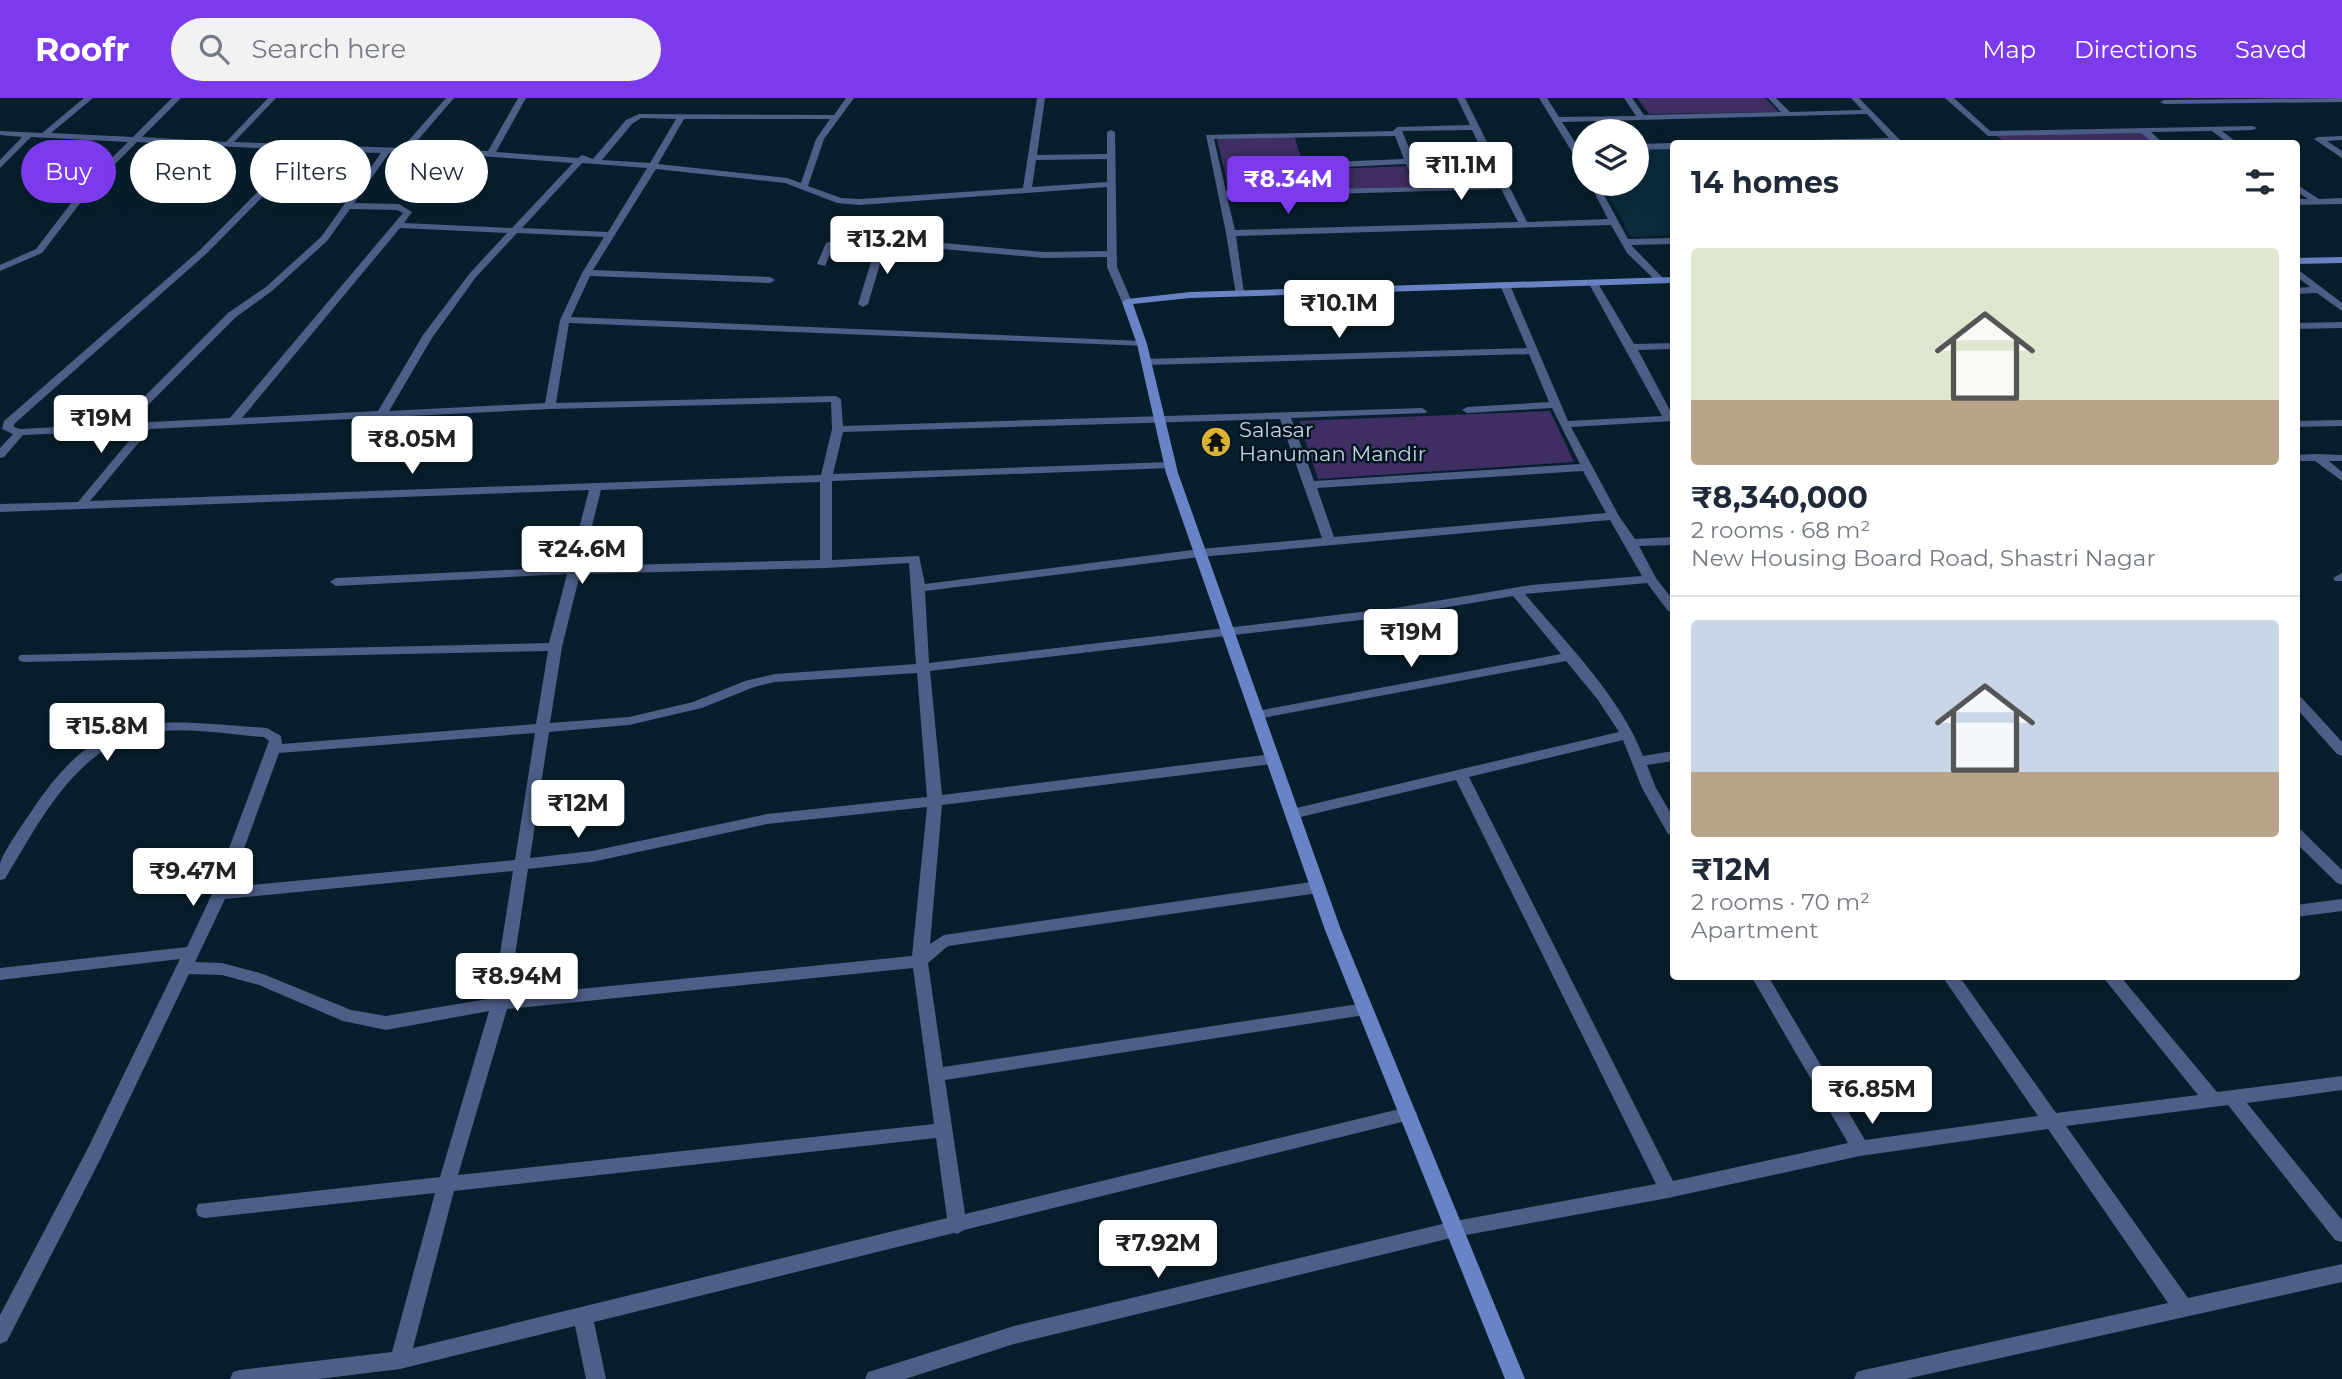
<!DOCTYPE html>
<html lang="en">
<head>
<meta charset="utf-8">
<style>
  body { margin:0; font-family:Montserrat,sans-serif; background:#f2f2f3; color:#1f2937; height:100vh; display:flex; flex-direction:column; font-size:26px; white-space:nowrap }
  * { box-sizing:border-box; margin:0 }
  p { font-size:23px; color:#747a83 }
  .icon { flex:none; width:38px; height:38px; fill:none; stroke:currentColor; stroke-width:2; stroke-linecap:round; stroke-linejoin:round }
  .map { position:relative; flex:1; overflow:hidden }
  .sheet { position:absolute; left:1670px; top:42px; width:630px; height:840px; display:flex; flex-direction:column; background:#fff; border-radius:7px; box-shadow:0 7px 28px #0002 }
  .sheet>* { flex:none }
  .hud { position:absolute; left:21px; top:42px; width:665px; height:63px; display:flex; gap:14px }
  .fabs { position:absolute; left:1572px; top:21px; display:grid; gap:14px }
  .fabs a { display:grid; place-items:center; width:77px; height:77px; border-radius:50%; background:#fff; box-shadow:0 7px 28px #0002; font-size:35px }
  .price { position:absolute; translate:-50% -60px; padding:0 16px; border-radius:7px; background:#fff; color:#222; font-size:23px; line-height:46px; filter:drop-shadow(0 2px 4px #0008) }
  .price::after { content:''; position:absolute; left:50%; top:42px; width:21px; height:16px; margin-left:-10px; background:inherit; clip-path:polygon(0 0,100% 0,50% 100%) }
  .price.current { background:#7c3aed; color:#fff }
  ul { padding:0; list-style:none }
  li { display:grid; align-content:center; gap:14px; height:371px; padding:0 21px }
  li+li { border-top:2px solid #e0e1e3 }
  li span { display:grid; place-items:center; height:217px; border-radius:7px; color:#555 }
  li>.icon { margin-inline-start:auto }
  span .icon { width:126px; height:126px; fill:#fffc; stroke-width:1 }
  li b { font-size:30px }
  h2 { display:flex; justify-content:space-between; align-items:center; height:84px; padding:0 21px; font-size:30px }
  .tag { padding:0 24px; border-radius:32px; background:#fff; box-shadow:0 7px 28px #0002; font-size:24px; line-height:63px }
  .tag.current { background:#7c3aed; color:#fff }
  header { display:flex; align-items:center; gap:42px; box-sizing:border-box; height:98px; padding:0 35px; background:#7c3aed; color:#fff }
  header strong { font-size:33px }
  nav { display:flex; gap:38px; margin-inline-start:auto; font-size:24px }
  .search { width:490px; height:63px; background:#f2f2f3; display:flex; align-items:center; gap:18px; box-sizing:border-box; padding:0 24px; border-radius:38px; color:#747a83; font-size:26px }
  .map>svg:first-child { display:block }
  .built { fill:#0c2b3c }
  .green { fill:#3e2e62 }
  .lines { fill:none; stroke-linecap:round; stroke-linejoin:round }
  .street { fill:#4d5e87; fill-rule:evenodd }
  .secondary { fill:#6883c6; fill-rule:evenodd }
  .labels { text-anchor:middle; stroke-width:5; stroke-linejoin:round; paint-order:stroke }
  .far-poi-label { font-size:21px; fill:#c6d3dd; stroke:#011522; text-anchor:start }
</style>
</head>
<body>
<header>
<strong>Roofr</strong>
<div class="search"><svg class="icon" aria-label="search" viewBox="0 0 24 24"><circle cx="10" cy="10" r="6"/><path d="M15 15l6 6"/></svg>Search here</div>
<nav><a>Map</a><a>Directions</a><a>Saved</a></nav>
</header>
<div class="map">
<svg width="2342" height="1281" viewBox="0 0 2342 1281">
  <rect width="100%" height="100%" fill="#071f2c"/>
  <path class="built" d="M1673,51V137L1631,139L1603,86H1636V52Z"/>
  <path class="green" d="M1637,0H1765L1779,14L1649,16Z
    M2140,34L2155,45H2006L1995,37Z
    M1294,37L1305,72L1406,68L1415,89L1229,93L1217,41Z
    M1550,313L1574,364L1318,381L1299,323Z"/>
  <g class="lines">
    <path class="street" d="M84,0H93L51,35L133,39L172,0H181L142,39L226,44L268,0H276L234,44L402,50L446,0H454L411,50L488,53L518,0H526L496,54L578,60L582,57L593,61L626,22L639,16L834,17L846,0H854L824,41L808,88L841,100L860,101L1023,90L1037,0H1045L1037,57L1107,56V34L1111,32L1115,34L1117,169L1132,204L1130,206L1122,204L1107,169V159L1044,160L886,146L868,206L863,209L858,206L877,145L852,143L833,149L825,168L817,166L826,145L851,137L883,138L887,140L1044,154L1107,153V89L860,107L837,105L785,85L656,71L593,172L770,179L775,182L770,185L590,178L571,219L1142,243L1146,244V248L569,225L556,305L836,298L841,301L843,328L1422,310L1427,313L1426,315L1291,320L1314,383L1580,366L1552,310L1467,315L1462,312L1467,309L1549,304L1529,256L1146,267L1141,264L1146,261L1527,250L1500,187L1505,184L1510,187L1568,323L1662,318L1588,184L1596,182L1634,246L1673,245V251L1638,252L1673,318V323L1571,329L1619,418L1635,441L1673,439V447L1639,448L1656,480L1673,502V514L1668,513L1647,485L1525,496C1566,545 1620,598 1643,658L1673,653V663L1647,667L1656,690L1673,719V737L1668,736L1642,690L1623,642L1469,679L1673,1083L1848,1045L1751,878H1768L1865,1042L2038,1018L1942,878H1959L2056,1015L2198,997L2102,878H2120L2217,994L2342,978V992L2247,1005L2342,1122V1144L2335,1142L2228,1007L2066,1028L2188,1200L2342,1166V1184L1906,1281H1854L1857,1274L1864,1272L2168,1205L2048,1031L1860,1058L1668,1100L1455,1139L1014,1246L905,1281H865L868,1274L875,1272L1014,1228L1455,1123L1656,1086L1456,682L1292,721L1285,716L1292,711L1619,634L1598,602L1566,563L1257,621L1250,617L1257,613L1561,556L1513,498L1395,518L930,573L942,697L1273,656L1280,661L1273,666L942,707L930,846L944,837L1318,783L1323,785L1326,789L1323,793L1318,795L948,848L928,865L943,969L1365,905L1371,906L1373,911L1371,916L1365,917L945,982L965,1116L1408,1009L1414,1011L1417,1016L1414,1021L964,1132L957,1136L954,1135L594,1224L606,1281H586L575,1228L400,1271L319,1281H230L233,1274L240,1272L392,1254L435,1095L205,1120L198,1118L196,1112L198,1106L440,1079L489,913L386,932L343,923L259,887L222,877L189,876L101,1060L7,1243L0,1246V1217L88,1050L180,861L0,882V870L187,849L212,796L269,643L264,639C230,637 196,630 162,633C81,638 42,720 5,781L0,782C0,777 0,771 0,766C2,755 25,723 33,711C103,606 156,623 267,630L281,638L282,646L536,626L548,553L25,564L20,563L18,560L20,557L549,545L567,476L336,488L330,484L336,480L569,469L589,392L0,414V406L78,404L138,332L23,337L4,359L0,360V350L13,336L2,331L4,323L200,152L299,52L137,44L94,87L42,155L0,173V167L36,151L88,83L128,44L31,39L0,70V62L22,39L0,37V33L42,35ZM641,20L676,21L650,65L602,62L632,26ZM684,21H830L816,41L801,85L787,80L658,66ZM308,53L381,55L321,139L266,189L228,215L117,326L20,331L14,329V326L206,156ZM389,55L468,57L573,65L512,130L404,125L412,114L399,106L354,105ZM1107,61V84L1032,89L1036,62ZM582,65L647,70L608,134L522,130ZM350,111L397,112L403,115L230,320L130,325L236,219L272,193L327,143ZM400,130L507,135L470,175L423,237L378,313L242,320ZM517,135L604,139L582,175L560,222L545,305L389,313L432,240L476,179ZM831,304L832,331L821,377L90,403L150,331L550,311ZM1280,321L1322,440L1200,451L925,486L919,458L832,462V383L1170,370L1176,367L1170,364L833,376L843,334ZM1583,373L1606,415L1334,439L1317,390ZM820,384V462L582,468L601,392ZM1610,422L1642,478L1531,487L1395,510L929,565L925,493L1200,459ZM909,465L916,566L775,576L745,583L693,604L629,619L550,625L562,549L580,476L826,470ZM917,575L927,699L767,716L592,753L530,760L549,634L629,627L702,610L754,589L775,584ZM535,635L515,762L230,789L279,655ZM927,709L912,858L509,898L528,771L592,764L767,726ZM513,773L493,900L386,918L351,912L263,876L222,865L195,864L225,801ZM913,870L934,1026L458,1077L507,911ZM936,1040L947,1120L413,1250L454,1093Z
      M1457,0H1465L1527,124L1608,121L1590,86H1598L1628,141L1673,140V146L1631,147L1663,180V184H1657L1627,155L1611,127L1236,138L1244,195L1236,197L1226,135L1206,37L1393,33L1397,29L1470,27ZM1472,32L1498,86L1425,88L1402,33ZM1395,38L1404,61L1304,65L1300,68L1304,71L1406,66L1416,89L1226,93L1214,41ZM1501,91L1518,124L1235,132L1227,99Z
      M1539,0H1547L1559,19L1636,18L1624,0H1632L1644,17L1781,14L1768,0H1776L1790,14L1862,12L1851,0H1859L1900,42L1896,44L1763,46L1767,43L1889,40L1867,16L1562,24L1577,47H1584V53H1580L1584,59V70L1580,67Z
      M1945,0H1954L1990,33L2253,28L2257,30L2253,32L2222,33L2239,46H2229L2212,33L2151,34L2164,46H2154L2141,35L1988,38Z
      M2342,0V4L2164,6L2160,4L2164,2Z
      M2342,38V42L2327,43L2342,53V60L2314,41L2318,39Z
      M1673,45V51L1636,52V46Z
      M2296,86L2319,101L2342,100V106L2296,107V101H2308L2296,93Z
      M2296,170L2342,205V213L2317,195L2296,196V190L2310,189L2296,178Z
      M2342,224V230L2296,231V225Z
      M2342,322V328L2296,329V323Z
      M2317,356L2342,357V363H2329L2342,374V383L2315,363H2296V357Z
      M2342,475V483H2335L2333,480Z
      M2296,598L2301,599L2342,644V658L2337,656L2296,610Z
      M2296,731L2301,732L2342,772V787L2337,785L2296,745Z
      M2342,801V813L2296,819V807Z"/>
    <path class="secondary" d="M2342,159V165L2296,166V160Z
      M1673,179V185L1190,200L1133,206L1147,246L1178,375L1341,832L1525,1281H1505L1325,832L1166,375L1137,246L1122,204L1127,201L1190,194Z"/>
  </g>
  <defs>
    <g id="temple-disc" transform="scale(1.575)"><circle r="9.5" fill="#dab334" stroke="#011522"/><path d="M0-6L5-2H3V0L6.5 2.5H4V6H1.5V3h-3V6H-4V2.5H-6.5L-3 0V-2H-5Z" fill="#111"/></g>
  </defs>
  <g fill-rule="evenodd">
    <use href="#temple-disc" x="1216" y="344"/>
  </g>
  <g class="labels">
    <g class="far-poi-label">
      <text x="1239" y="339">Salasar<tspan x="1239" dy="24">Hanuman Mandir</tspan></text>
    </g>
  </g>
</svg>
<div class="fabs">
<a><svg class="icon" aria-label="layers" viewBox="0 0 24 24"><path d="M12 4l9 5-9 5-9-5zM3 14l9 5 9-5"/></svg></a>
</div>
<b class="price" style="left:1461px;top:104px">₹11.1M</b>
<b class="price current" style="left:1288px;top:118px">₹8.34M</b>
<b class="price" style="left:887px;top:178px">₹13.2M</b>
<b class="price" style="left:1339px;top:242px">₹10.1M</b>
<b class="price" style="left:101px;top:357px">₹19M</b>
<b class="price" style="left:412px;top:378px">₹8.05M</b>
<b class="price" style="left:582px;top:488px">₹24.6M</b>
<b class="price" style="left:1411px;top:571px">₹19M</b>
<b class="price" style="left:107px;top:665px">₹15.8M</b>
<b class="price" style="left:578px;top:742px">₹12M</b>
<b class="price" style="left:193px;top:810px">₹9.47M</b>
<b class="price" style="left:517px;top:915px">₹8.94M</b>
<b class="price" style="left:1872px;top:1028px">₹6.85M</b>
<b class="price" style="left:1158px;top:1182px">₹7.92M</b>
<div class="hud">
<a class="tag current">Buy</a>
<a class="tag">Rent</a>
<a class="tag">Filters</a>
<a class="tag">New</a>
</div>
<section class="sheet">
<h2>14 homes<svg class="icon" aria-label="filters" viewBox="0 0 24 24"><path d="M4 7h16M4 17h16"/><circle cx="9" cy="7" r="2"/><circle cx="15" cy="17" r="2"/></svg></h2>
<ul>
<li><span style="background:linear-gradient(#dfe7d0 70%,#b9a48a 0)"><svg class="icon" aria-label="home" viewBox="0 0 24 24"><path d="M3 11l9-7 9 7M6 9v11h12V9"/></svg></span><div><b>₹8,340,000</b><p>2 rooms · 68 m²</p><p>New Housing Board Road, Shastri Nagar</p></div></li>
<li><span style="background:linear-gradient(#c9d6e8 70%,#b9a48a 0)"><svg class="icon" aria-label="home" viewBox="0 0 24 24"><path d="M3 11l9-7 9 7M6 9v11h12V9"/></svg></span><div><b>₹12M</b><p>2 rooms · 70 m²</p><p>Apartment</p></div></li>
</ul>
</section>
</div>
</body>
</html>
